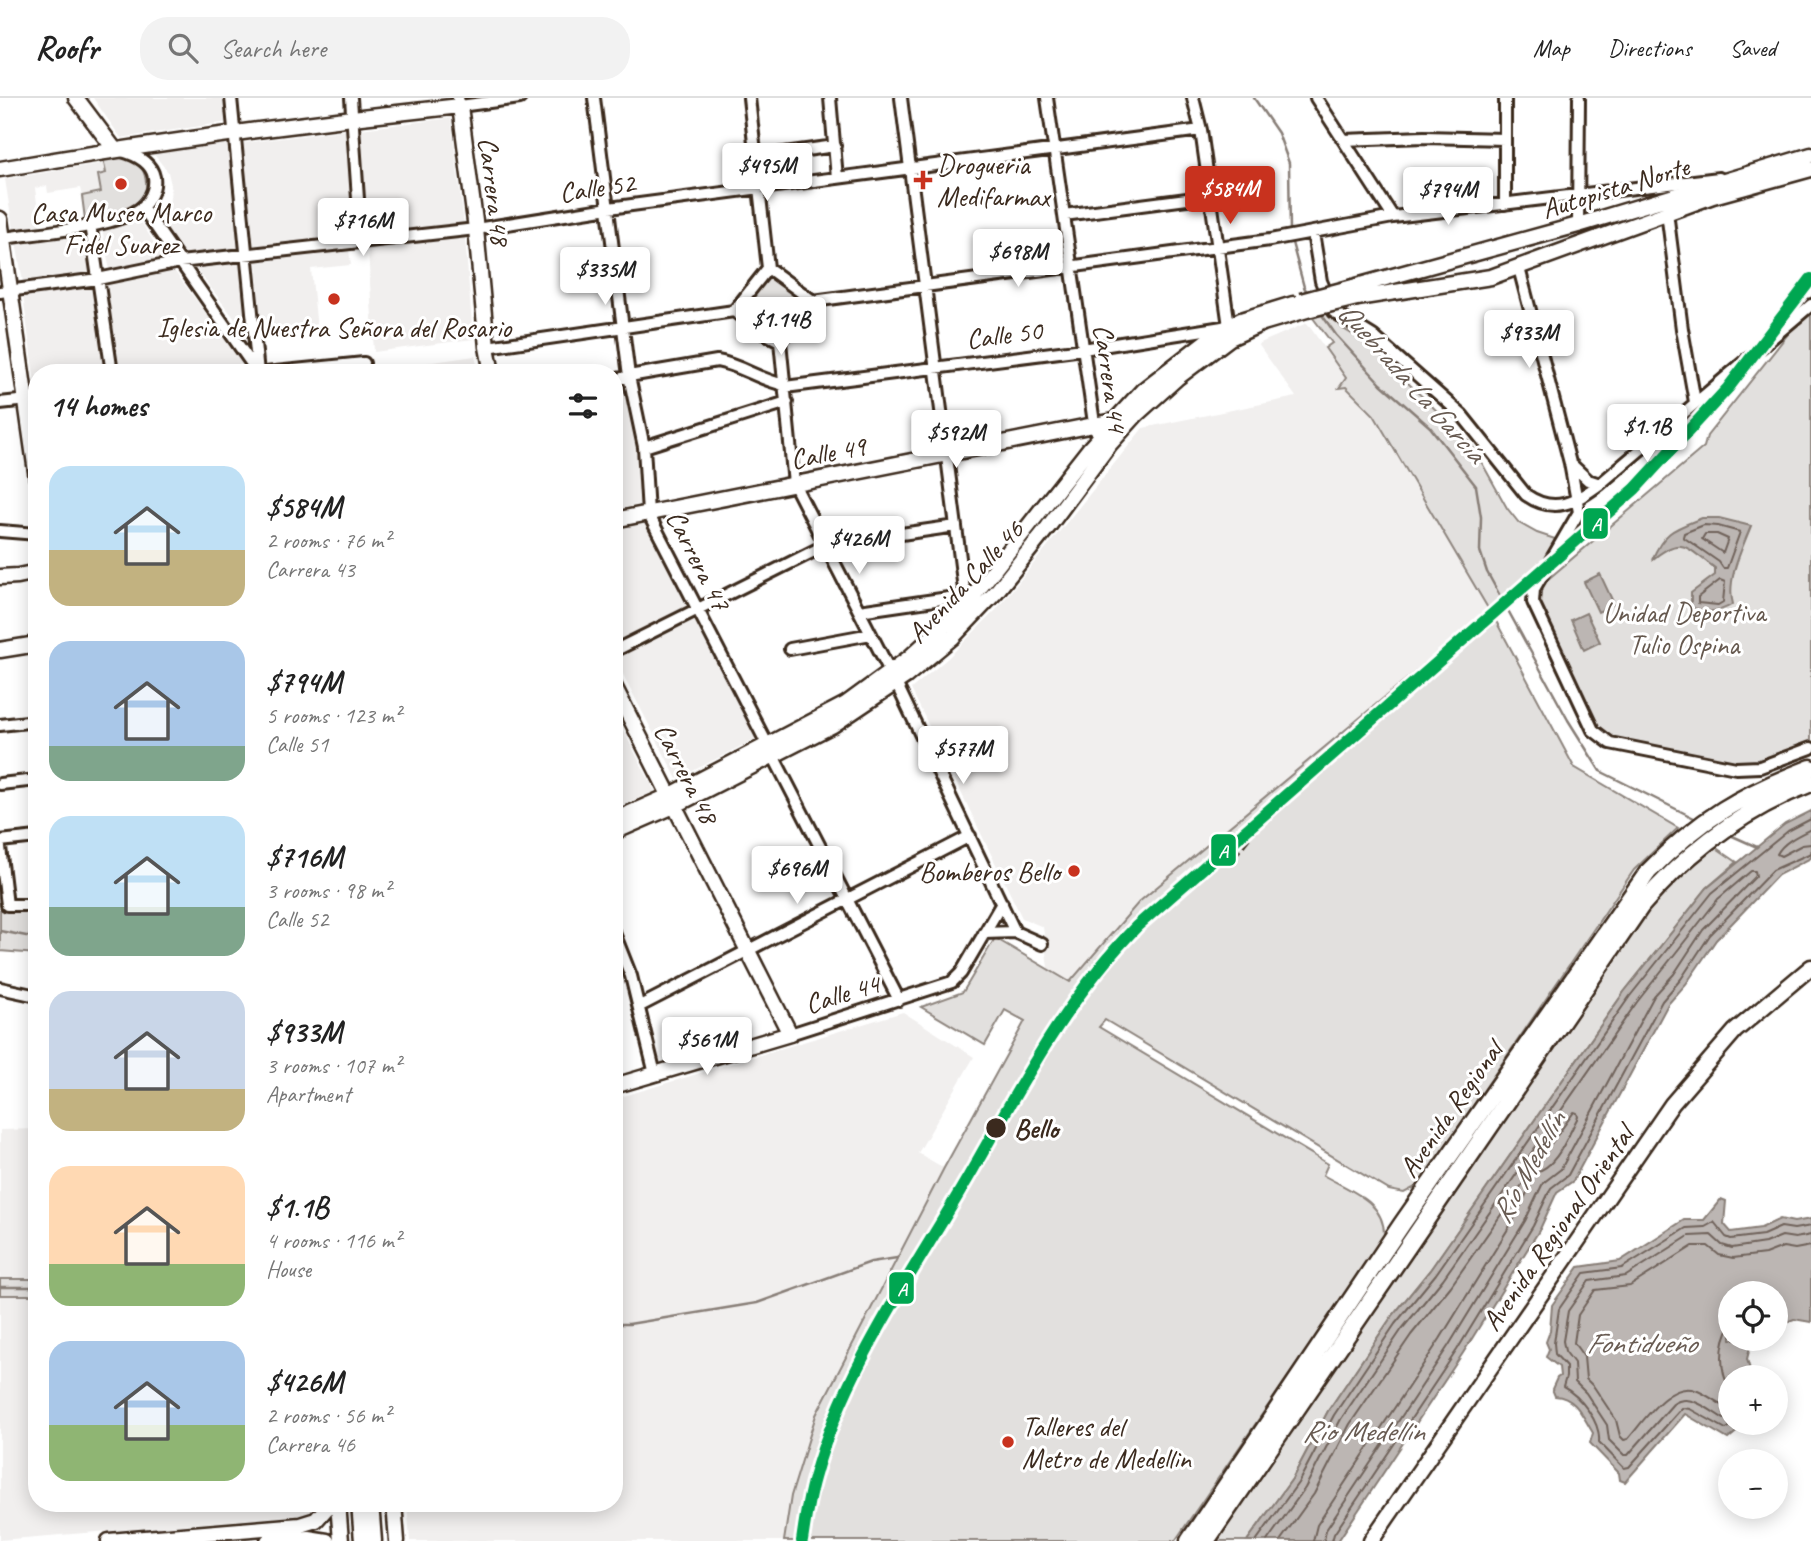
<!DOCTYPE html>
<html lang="en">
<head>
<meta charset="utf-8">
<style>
  body { margin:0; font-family:Caveat,sans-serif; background:#f2f2f2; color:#222; height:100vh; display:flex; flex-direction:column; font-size:26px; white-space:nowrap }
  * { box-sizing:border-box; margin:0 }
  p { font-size:23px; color:#767676 }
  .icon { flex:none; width:38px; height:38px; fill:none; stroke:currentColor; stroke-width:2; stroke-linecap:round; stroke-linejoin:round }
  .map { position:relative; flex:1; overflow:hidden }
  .drawer { position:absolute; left:28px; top:266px; width:595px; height:1148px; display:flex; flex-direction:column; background:#fff; border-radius:28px; box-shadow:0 4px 18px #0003 }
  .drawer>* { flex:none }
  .buttons { position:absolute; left:1718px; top:1183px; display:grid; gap:14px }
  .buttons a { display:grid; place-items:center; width:70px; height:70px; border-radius:50%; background:#fff; box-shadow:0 4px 18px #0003; font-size:35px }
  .price { position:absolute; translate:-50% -60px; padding:0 16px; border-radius:7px; background:#fff; color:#222; font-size:23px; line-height:46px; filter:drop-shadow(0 2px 4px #0008) }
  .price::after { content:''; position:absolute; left:50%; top:42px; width:21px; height:16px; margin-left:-10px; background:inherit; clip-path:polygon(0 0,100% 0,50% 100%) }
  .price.active { background:#c8321e; color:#fff }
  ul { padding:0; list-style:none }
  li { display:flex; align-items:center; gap:21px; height:175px; padding:0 21px }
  li span { display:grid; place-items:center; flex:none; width:196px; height:140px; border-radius:21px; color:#555 }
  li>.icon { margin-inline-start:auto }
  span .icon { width:84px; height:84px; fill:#fffc; stroke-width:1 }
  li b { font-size:30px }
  h2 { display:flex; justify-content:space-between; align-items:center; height:84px; padding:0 21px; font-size:30px }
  header { display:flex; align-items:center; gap:42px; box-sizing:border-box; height:98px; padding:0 35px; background:#fff; border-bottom:2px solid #e0e0e0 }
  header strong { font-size:33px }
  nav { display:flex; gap:38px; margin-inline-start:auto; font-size:24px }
  .search { width:490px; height:63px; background:#f2f2f2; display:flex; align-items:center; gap:18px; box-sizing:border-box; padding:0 24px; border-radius:28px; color:#767676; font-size:26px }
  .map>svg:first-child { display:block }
  .built { fill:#f1efee }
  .green { fill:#e2e0de; stroke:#8e857e; stroke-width:2 }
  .water { fill:#bcb6b3; stroke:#887e77; stroke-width:2 }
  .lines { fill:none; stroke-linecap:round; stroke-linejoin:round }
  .shore { stroke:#6f625a; stroke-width:2 }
  .stream { stroke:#887e77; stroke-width:2.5 }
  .minor-casing { stroke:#3b2a1e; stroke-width:16 }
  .major-casing { stroke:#3b2a1e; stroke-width:19 }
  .highway-casing { stroke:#3b2a1e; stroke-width:21 }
  .minor { stroke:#fff; stroke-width:10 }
  .major { stroke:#fff; stroke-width:14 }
  .highway { stroke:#fff; stroke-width:16 }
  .rail { stroke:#3b2a1e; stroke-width:2.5; stroke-dasharray:10 5; stroke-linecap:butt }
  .major-bridge-casing { stroke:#3b2a1e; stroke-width:19; stroke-linecap:butt }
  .major-bridge { stroke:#fff; stroke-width:14 }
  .metro-1-casing { stroke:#fff; stroke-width:18 }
  .metro-1 { stroke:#00a651; stroke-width:12 }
  .poi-dot { fill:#c8321e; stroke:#fff; stroke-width:2.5 }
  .stop-dot { fill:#3b2a1e; stroke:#fff; stroke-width:2.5 }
  .labels { text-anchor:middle; stroke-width:6; stroke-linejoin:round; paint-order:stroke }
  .poi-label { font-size:28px; fill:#3b2a1e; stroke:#fff; text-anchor:start }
  .street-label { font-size:28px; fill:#3b2a1e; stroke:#fff }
  .park-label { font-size:28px; fill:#65584e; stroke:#fff }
  .stop-label { font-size:28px; font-weight:bold; fill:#3b2a1e; stroke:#fff; text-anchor:start }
  .water-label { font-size:30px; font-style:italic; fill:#685b52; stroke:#fff }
  .line-badge { stroke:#fff; stroke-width:2.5 }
  .badge-label { font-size:19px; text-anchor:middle; font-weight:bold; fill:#fff }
</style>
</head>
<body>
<header>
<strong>Roofr</strong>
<div class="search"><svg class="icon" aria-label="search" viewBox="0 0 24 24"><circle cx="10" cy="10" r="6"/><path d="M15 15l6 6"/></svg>Search here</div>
<nav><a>Map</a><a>Directions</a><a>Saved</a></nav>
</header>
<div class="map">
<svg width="1811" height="1443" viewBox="0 0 1811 1443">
  <rect width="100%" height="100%" fill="#fff"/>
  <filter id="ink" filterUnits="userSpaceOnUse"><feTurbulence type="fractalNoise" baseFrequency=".0143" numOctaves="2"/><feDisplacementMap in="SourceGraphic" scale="14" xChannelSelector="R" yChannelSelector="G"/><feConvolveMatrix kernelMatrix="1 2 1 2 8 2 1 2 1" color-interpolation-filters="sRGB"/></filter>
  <g filter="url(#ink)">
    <path class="built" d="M93,0H225L228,24L121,40Z
      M451,20L464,125L368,137L360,31Z
      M345,32L354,138L253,150L243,45Z
      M230,46L241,153L186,158L159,120L170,101L171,87L168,74L153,55Z
      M104,65L106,76L98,77L101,95L82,98L80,90L48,95L47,88L35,90L40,128L13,132L5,81Z
      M138,119L164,161L110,173L102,130Z
      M86,133L92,174L23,184L16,144Z
      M465,139L473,241L374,254L368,151Z
      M349,152L351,167L311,171L317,231L262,236L256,160Z
      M242,163L251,242L194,168Z
      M173,171L243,266L186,275H118L107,187Z
      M93,188L105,275H37L36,293L23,197Z
      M1307,225L1346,280L1340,289L1346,288L1374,317L1489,511L1139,804L1070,884L1048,870L1043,829L1022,820L911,591L948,560L996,512L1143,330L1296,299L1258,246Z
      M475,258L479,275H377V272Z
      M627,289L634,312L646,405L614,412V293Z
      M645,423L688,507L614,546V429Z
      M694,518L757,640L677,681L614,559Z
      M614,615L655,693L614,710Z
      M903,914L974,959L918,1055L944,1070L816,1317L791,1398L784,1443H410L407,1405H614V1001Z
      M37,1031V1181H0V1032Z
      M0,1197H37V1405H319L316,1412L303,1417L0,1442Z"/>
    <path class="green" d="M116,58C140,61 148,72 146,96C129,115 109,116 85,121L82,98L101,94L98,77L106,75L103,60Z
      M768,175L809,203L779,240L762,230L739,212Z
      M1811,200V655L1746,676L1627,654L1606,646L1538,517L1534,493L1704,349L1707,338L1792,231Z
      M1329,214L1342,230L1368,246L1472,347L1507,410L1519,425L1537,435L1558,442L1539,472L1490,512L1574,669L1678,730L1634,772L1419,1087L1404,1095L1389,1092L1105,922L1099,929L1328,1066L1323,1077C1350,1093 1386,1103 1384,1139L1175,1443H784L791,1398L816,1317L944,1070L1025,923L1005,912L985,947L921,909L963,894L995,840L1070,884L1139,804L1489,512L1374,317L1346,289L1339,290L1346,280L1325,250L1332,245L1313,220Z
      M1712,747L1737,764L1707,790L1624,894L1430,1172L1390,1221L1328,1313L1292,1381L1247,1443H1212L1625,841L1669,788Z
      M0,812H37V856L0,853Z
      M0,1181H37V1197H0Z"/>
    <path class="water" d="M1702,420H1719L1751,428C1742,451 1726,482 1733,506C1719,515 1706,516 1691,509V495L1715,477V470C1686,450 1683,436 1652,462C1664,433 1674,431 1702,420Z
      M1600,476L1614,506L1598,514L1584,484Z
      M1586,515L1600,544L1584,552L1571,522Z
      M1811,713V760L1778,777L1716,842L1686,886L1668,906L1573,1083L1557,1094L1540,1131L1463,1255L1338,1443H1247L1292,1381L1328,1313L1390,1221L1430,1172L1624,894L1707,790L1785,726Z
      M1721,1101L1726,1103L1724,1126L1731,1134L1761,1130L1780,1121L1794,1124L1811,1121V1224L1794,1221L1776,1228V1195H1731V1241H1752L1747,1261L1752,1279H1731V1325H1747L1728,1341L1685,1316L1625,1384L1620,1382L1619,1375L1590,1345L1593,1335C1583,1319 1576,1299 1555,1298L1552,1291L1557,1280L1560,1278L1559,1269L1546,1259L1549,1251L1546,1244L1550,1233L1552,1207L1579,1169L1620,1163L1684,1122H1704Z"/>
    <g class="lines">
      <path class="shore" d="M1704,427L1718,428L1740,434L1727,470H1723L1719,464L1683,439L1684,435Z
        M1717,436L1728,441L1723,455L1702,441L1705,436Z
        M1720,482L1725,484L1723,504L1718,507L1698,505V499Z
        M1811,731C1799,737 1783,744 1777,756L1781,758L1802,747L1811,746
        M1574,1014L1577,1015L1578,1019C1568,1037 1557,1070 1535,1074L1534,1069Z
        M1731,1226C1719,1246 1719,1273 1731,1294
        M1731,1304L1724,1308C1714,1303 1705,1295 1695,1292C1669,1283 1643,1324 1628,1341L1624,1342L1620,1338L1616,1322L1594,1289L1586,1281L1584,1259L1574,1245L1578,1217L1595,1192L1630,1188L1693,1148H1708L1719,1157L1733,1160L1765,1156L1783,1149L1795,1151L1811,1148
        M1731,1318L1724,1321C1709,1312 1690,1294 1673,1306L1628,1357H1624L1609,1342L1607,1327L1586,1295L1575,1284L1574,1265L1565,1253L1563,1243L1568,1213L1589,1183L1626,1178L1689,1138L1711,1137L1722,1147L1732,1150L1765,1145L1782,1138L1795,1140L1811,1137
        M1736,1325L1726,1331L1690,1311L1682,1310L1629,1369L1624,1370L1599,1344C1601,1324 1580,1298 1563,1289L1566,1279V1268L1555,1256L1554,1245L1559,1211L1584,1175L1622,1170L1686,1130L1705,1129L1714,1124L1726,1139L1731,1141L1763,1137L1781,1129L1794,1131L1811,1128
        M1256,1443L1298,1385L1334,1317L1395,1226L1436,1176L1630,898L1712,795L1788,733L1811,721
        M1267,1443L1305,1390L1341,1321L1402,1231L1443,1181L1637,904L1718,801L1751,773H1755L1756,778L1703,832L1674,876L1654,898L1561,1071L1543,1085L1525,1123L1449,1247L1326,1432L1324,1443
        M1280,1443L1314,1396L1350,1326L1411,1237L1451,1188L1526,1081L1530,1080L1532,1084L1516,1118L1440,1241L1317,1427L1313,1443
        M1332,1443L1334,1436L1457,1252L1533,1128L1551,1090L1568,1077L1662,903L1681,881L1710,837L1773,772L1811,755"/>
      <path class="stream" d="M1254,0L1278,35L1289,65L1290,134
        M1291,141L1304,189L1309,197
        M1320,214L1336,237L1381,286L1430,329L1476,388L1481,419L1480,453L1487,474L1568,622L1600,673L1696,721
        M1728,736L1757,749
        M0,833L37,840
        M0,1189H37
        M614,1226H629L757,1205L871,1164L897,1160"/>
      <g class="minor-casing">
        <path id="minor" d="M231,0L258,275
          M351,0L361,144
          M458,0L460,8L520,0
          M594,0L629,278L644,349L648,415L899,902
          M749,0L768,170
          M830,0L837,80
          M901,0L966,507
          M1047,0L1095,332
          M1316,0L1393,119
          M1505,0V106
          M1343,42L1424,39L1505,41
          M756,59L835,48
          M142,109L256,272
          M1667,114L1682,231L1695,304
          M1064,117L1210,98
          M90,126L112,275
          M1578,127L1579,0
          M1313,135L1321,183L1334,214L1373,238L1462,317L1526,397C1555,417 1575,404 1600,386L1811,207
          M3,140C37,135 105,130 135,114C147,108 156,93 154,79C151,64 136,57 122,53
          M1519,170L1570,365L1579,414L1534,491L1533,504L1593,632L1610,645L1736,670L1760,669L1811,650
          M0,194L98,181L180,164L476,131L609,110L1201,32
          M734,213L760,233L780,243L813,203L1270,142L1393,119L1719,80
          M780,243L794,386L896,585L1015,834
          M487,249L734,213L768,170L813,203
          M265,275L364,265
          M614,282L629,278L717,263C741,267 761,283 785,287
          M785,289L1083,251L1229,228L1201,32L1193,0
          M0,305L37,301
          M644,349L787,304
          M1572,367L1588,382L1600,386
          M0,433L37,436
          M859,513L969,497
          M790,551L871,536
          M614,553L826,447L956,428
          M0,627L37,623
          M0,686L37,682
          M0,743L37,739
          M0,749L7,807H37
          M614,835L631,878L655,976
          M984,835L1015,834L1042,846
          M0,890L37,898
          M640,908L970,738
          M790,936L952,884L961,875L1002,805"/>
      </g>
      <g class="major-casing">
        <path id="major" d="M76,0L115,52
          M0,71C153,45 306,24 460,8L476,131L487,249L492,275
          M0,121L37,381
          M1353,189L1578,127L1811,57
          M1357,200L1491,179L1713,98L1811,71
          M614,422L1114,323
          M0,479L18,478L37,474
          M0,552L37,546
          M614,588L790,936L614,988
          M614,722L671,697L846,606L909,560L955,518L975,496L1089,351L1143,292L1218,234L1241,222L1293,206
          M614,734L676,707L833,627L906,578L953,539L996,494L1048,429L1109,347L1137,316L1177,280L1230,240L1263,225L1307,212
          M338,1405L341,1443
          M359,1405L362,1443
          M371,1405L374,1443
          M394,1405L397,1443
          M109,1443L300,1427L316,1422L331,1405
          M268,1443L308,1440L327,1443
          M1371,1443L1672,1006L1735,933L1811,869"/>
      </g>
      <g class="highway-casing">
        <path id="highway" d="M1189,1443L1402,1126L1648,774C1699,721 1743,696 1811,670
          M1206,1443L1641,808C1687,754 1744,711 1811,685"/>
      </g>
      <use href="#minor" class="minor"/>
      <use href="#major" class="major"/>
      <use href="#highway" class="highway"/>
      <path class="rail" d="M1234,760L1260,727"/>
      <g class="major-bridge-casing">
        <path id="major-bridge" d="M1301,203L1353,189
          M1307,212L1357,200"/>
      </g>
      <use href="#major-bridge" class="major-bridge"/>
      <g class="metro-1-casing">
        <path id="metro-1" d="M802,1443C805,1422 808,1401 814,1380C844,1271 913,1175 969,1078C1020,989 1064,903 1137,828L1635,391L1728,290L1811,181"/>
      </g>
      <use href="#metro-1" class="metro-1"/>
    </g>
  </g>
  <g class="poi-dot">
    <path d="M919.5 71.5h7v7h7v7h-7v7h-7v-7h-7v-7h7z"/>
    <circle cx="121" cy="86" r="7"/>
    <circle cx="334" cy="201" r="7"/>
    <circle cx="1074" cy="773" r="7"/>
    <circle cx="1008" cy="1344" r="7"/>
  </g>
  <circle class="stop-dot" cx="996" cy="1030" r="11"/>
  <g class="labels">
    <g class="poi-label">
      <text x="937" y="76">Drogueria<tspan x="937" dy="32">Medifarmax</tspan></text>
      <text x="121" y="124" text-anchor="middle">Casa Museo Marco<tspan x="121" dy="32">Fidel Suarez</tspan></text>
      <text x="334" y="239" text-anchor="middle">Iglesia de Nuestra Señora del Rosario</text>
      <text x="1060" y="783" text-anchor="end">Bomberos Bello</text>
      <text x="1022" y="1338">Talleres del<tspan x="1022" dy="32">Metro de Medellin</tspan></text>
    </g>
    <g class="street-label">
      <text transform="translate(597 89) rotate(-8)" y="10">Calle 52</text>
      <text transform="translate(1615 89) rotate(-17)" y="10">Autopista Norte</text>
      <text transform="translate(495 93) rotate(83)" y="10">Carrera 48</text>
      <text transform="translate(1004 236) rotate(-7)" y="10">Calle 50</text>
      <text transform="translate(1111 280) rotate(82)" y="10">Carrera 44</text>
      <text transform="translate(828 354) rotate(-11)" y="10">Calle 49</text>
      <text transform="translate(699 462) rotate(63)" y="10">Carrera 47</text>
      <text transform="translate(965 483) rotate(-47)" y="10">Avenida Calle 46</text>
      <text transform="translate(687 675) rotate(63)" y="10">Carrera 48</text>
      <text transform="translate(842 895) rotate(-17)" y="10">Calle 44</text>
      <text transform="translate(1450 1011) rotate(-55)" y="10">Avenida Regional</text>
      <text transform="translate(1557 1130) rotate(-55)" y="10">Avenida Regional Oriental</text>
    </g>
    <g class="park-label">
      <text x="1684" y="524">Unidad Deportiva<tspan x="1684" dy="32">Tulio Ospina</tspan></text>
    </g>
    <g class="stop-label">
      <text x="1014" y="1040">Bello</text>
    </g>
    <g class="water-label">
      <text transform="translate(1412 284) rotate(48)" y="10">Quebrada La García</text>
      <text transform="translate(1528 1069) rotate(-61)" y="10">Río Medellín</text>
      <text x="1641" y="1255">Fontidueño</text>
      <text x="1363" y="1343">Rio Medellin</text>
    </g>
  </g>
  <g class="line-badge">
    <rect x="1582" y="409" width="27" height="33" rx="7" fill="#00a651"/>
    <rect x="1210" y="735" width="27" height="34" rx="7" fill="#00a651"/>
    <rect x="888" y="1173" width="27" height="34" rx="7" fill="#00a651"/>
  </g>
  <g class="badge-label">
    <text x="1596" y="432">A</text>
    <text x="1223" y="759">A</text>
    <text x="902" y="1197">A</text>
  </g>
</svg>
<div class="buttons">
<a><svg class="icon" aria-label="locate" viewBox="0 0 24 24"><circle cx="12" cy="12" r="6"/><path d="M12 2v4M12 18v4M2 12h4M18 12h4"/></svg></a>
<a>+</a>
<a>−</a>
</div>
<b class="price" style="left:767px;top:105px">$495M</b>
<b class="price active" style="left:1230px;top:128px">$584M</b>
<b class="price" style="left:1448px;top:129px">$794M</b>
<b class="price" style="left:363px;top:160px">$716M</b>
<b class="price" style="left:1018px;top:191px">$698M</b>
<b class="price" style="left:605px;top:209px">$335M</b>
<b class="price" style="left:781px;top:259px">$1.14B</b>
<b class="price" style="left:1529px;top:272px">$933M</b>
<b class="price" style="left:1647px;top:366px">$1.1B</b>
<b class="price" style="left:956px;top:372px">$592M</b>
<b class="price" style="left:859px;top:478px">$426M</b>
<b class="price" style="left:963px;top:688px">$577M</b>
<b class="price" style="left:797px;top:808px">$696M</b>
<b class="price" style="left:707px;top:979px">$561M</b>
<section class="drawer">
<h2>14 homes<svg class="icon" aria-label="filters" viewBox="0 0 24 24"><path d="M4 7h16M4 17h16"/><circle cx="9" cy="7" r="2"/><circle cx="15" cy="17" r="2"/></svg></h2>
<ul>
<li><span style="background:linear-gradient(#bfe0f5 60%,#c2b280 0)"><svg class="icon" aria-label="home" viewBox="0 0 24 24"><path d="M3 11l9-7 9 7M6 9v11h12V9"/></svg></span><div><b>$584M</b><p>2 rooms · 76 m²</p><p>Carrera 43</p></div></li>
<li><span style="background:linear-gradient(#a9c7e8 75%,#7fa58c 0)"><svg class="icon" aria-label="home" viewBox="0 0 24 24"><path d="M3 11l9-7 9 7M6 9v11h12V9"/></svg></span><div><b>$794M</b><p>5 rooms · 123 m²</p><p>Calle 51</p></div></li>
<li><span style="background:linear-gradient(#bfe0f5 65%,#7fa58c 0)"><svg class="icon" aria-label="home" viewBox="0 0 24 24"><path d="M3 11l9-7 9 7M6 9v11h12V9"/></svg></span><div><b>$716M</b><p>3 rooms · 98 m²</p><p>Calle 52</p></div></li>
<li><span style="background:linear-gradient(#c9d6e8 70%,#c2b280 0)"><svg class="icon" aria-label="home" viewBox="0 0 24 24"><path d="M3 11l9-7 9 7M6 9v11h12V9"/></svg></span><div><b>$933M</b><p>3 rooms · 107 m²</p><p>Apartment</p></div></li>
<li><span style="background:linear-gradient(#ffd9b3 70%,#8fb573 0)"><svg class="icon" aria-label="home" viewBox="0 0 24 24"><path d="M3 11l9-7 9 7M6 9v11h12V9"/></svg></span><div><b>$1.1B</b><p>4 rooms · 116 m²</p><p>House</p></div></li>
<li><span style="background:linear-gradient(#a9c7e8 60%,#8fb573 0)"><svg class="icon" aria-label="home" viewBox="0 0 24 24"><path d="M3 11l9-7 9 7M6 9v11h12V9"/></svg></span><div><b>$426M</b><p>2 rooms · 56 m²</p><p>Carrera 46</p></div></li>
</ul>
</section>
</div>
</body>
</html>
